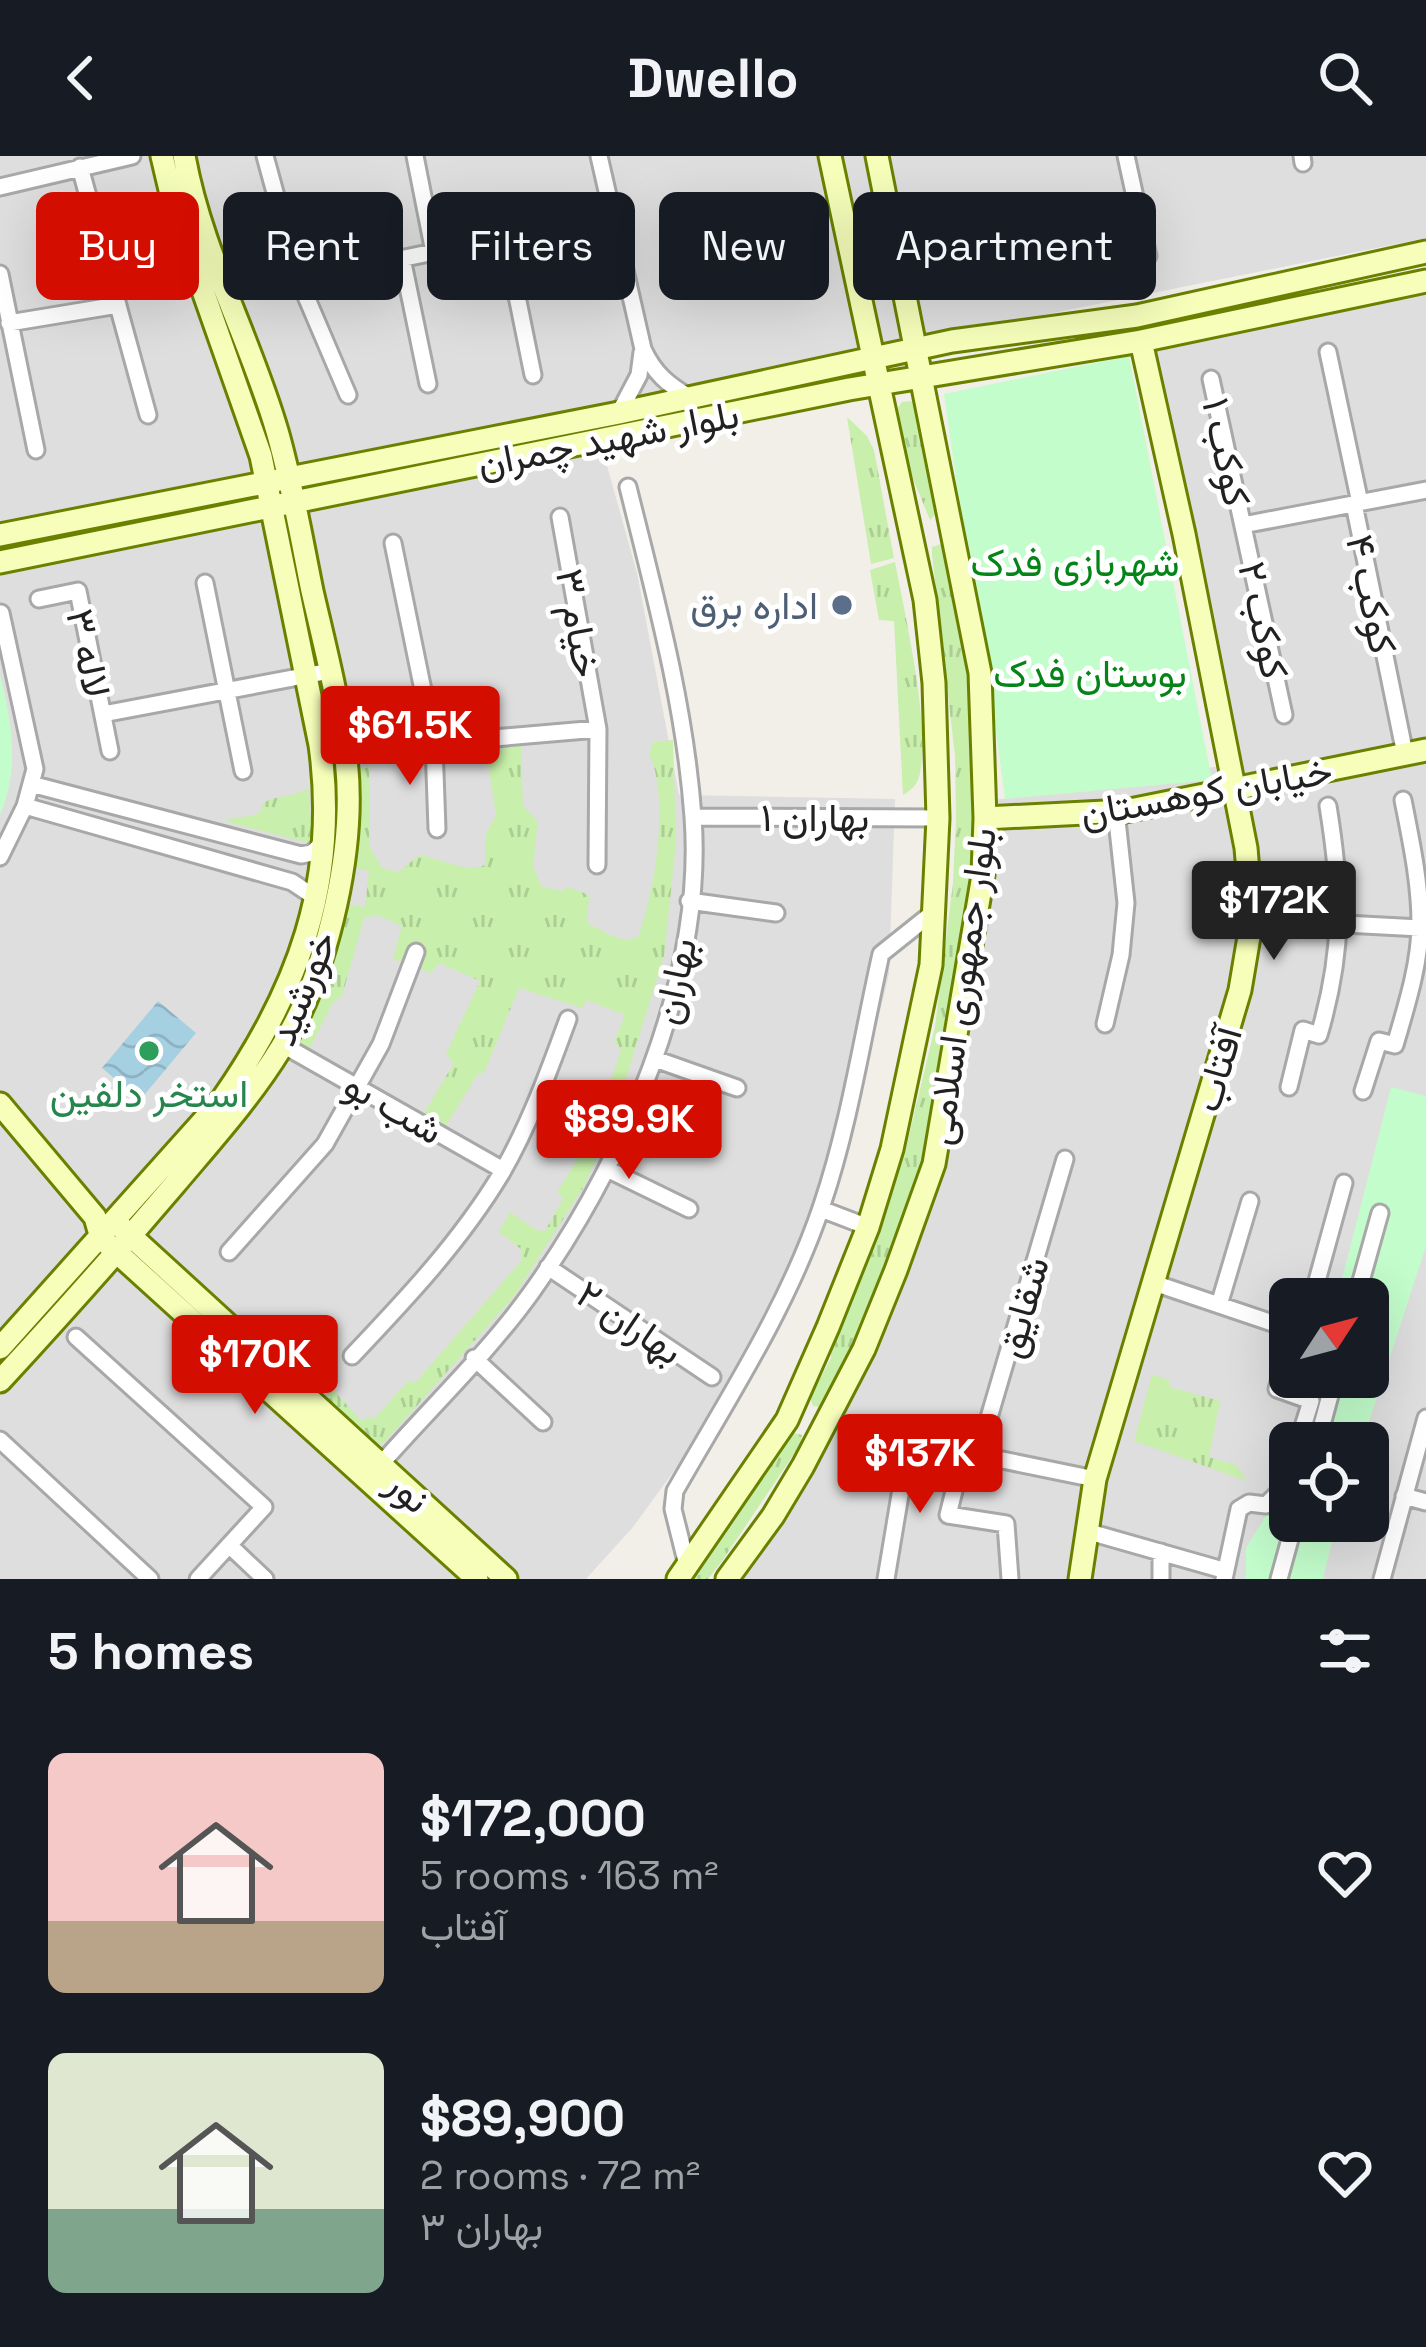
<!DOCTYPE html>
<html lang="en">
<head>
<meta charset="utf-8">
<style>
  body { margin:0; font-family:"Space Grotesk",Vazirmatn,sans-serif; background:#20242c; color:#f1f3f6; height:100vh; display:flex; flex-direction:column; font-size:45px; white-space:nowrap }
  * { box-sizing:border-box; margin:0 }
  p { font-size:39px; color:#9ea1a6 }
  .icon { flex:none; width:66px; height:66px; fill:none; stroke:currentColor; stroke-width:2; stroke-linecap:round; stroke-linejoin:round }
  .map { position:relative; height:1423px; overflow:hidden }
  .sheet { display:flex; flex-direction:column; background:#171b24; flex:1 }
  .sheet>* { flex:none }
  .hud { position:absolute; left:36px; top:36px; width:1356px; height:108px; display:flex; gap:24px }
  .needle { width:78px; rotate:54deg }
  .buttons { position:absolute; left:1269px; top:1122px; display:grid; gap:24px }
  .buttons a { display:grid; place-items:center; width:120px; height:120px; border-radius:18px; background:#171b24; box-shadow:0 12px 48px #0002; font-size:60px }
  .price { position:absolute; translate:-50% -102px; padding:0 27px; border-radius:12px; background:#d30e00; color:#fff; font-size:39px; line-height:78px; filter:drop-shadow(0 3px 6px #0008) }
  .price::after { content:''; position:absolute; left:50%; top:72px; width:36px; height:27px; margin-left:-18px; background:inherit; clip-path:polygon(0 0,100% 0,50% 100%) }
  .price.current { background:#222; color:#fff }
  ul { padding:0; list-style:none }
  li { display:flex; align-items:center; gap:36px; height:300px; padding:0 48px }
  li span { display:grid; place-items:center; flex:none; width:336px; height:240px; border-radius:18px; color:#555 }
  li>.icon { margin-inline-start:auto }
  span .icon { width:144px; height:144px; fill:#fffc; stroke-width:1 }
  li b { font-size:51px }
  h2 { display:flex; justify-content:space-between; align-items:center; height:144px; padding:0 48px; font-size:51px }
  .pill { padding:0 42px; border-radius:18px; background:#171b24; box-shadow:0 12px 48px #0002; font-size:42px; line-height:108px }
  .pill.current { background:#d30e00; color:#fff }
  header { display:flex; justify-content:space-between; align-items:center; height:156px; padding:0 48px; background:#171b24; font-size:54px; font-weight:800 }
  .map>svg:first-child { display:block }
  .residential { fill:#dfdede; fill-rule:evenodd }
  .grass { fill:url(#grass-tufts) }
  .park { fill:#c3fdcc }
  .water { fill:url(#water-waves) }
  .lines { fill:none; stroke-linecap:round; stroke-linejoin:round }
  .street-casing { stroke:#a8a8a8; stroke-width:21 }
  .secondary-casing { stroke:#6a8100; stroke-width:27 }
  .street { stroke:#fff; stroke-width:15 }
  .secondary { stroke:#f6feba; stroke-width:21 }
  .service-dot { fill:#5c6f8a; stroke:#fff; stroke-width:4.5 }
  .leisure-dot { fill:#2e9e5b; stroke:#fff; stroke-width:4.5 }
  .labels { text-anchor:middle; stroke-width:10; stroke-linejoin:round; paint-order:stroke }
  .street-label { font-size:39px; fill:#212121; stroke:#fff }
  .park-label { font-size:39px; fill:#058518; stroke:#fff }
  .service-label { font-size:39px; fill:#4e5e75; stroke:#fff; text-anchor:end }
  .leisure-label { font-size:39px; fill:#27864d; stroke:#fff }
</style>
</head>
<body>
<header><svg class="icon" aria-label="back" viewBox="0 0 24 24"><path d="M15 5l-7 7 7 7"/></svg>Dwello<svg class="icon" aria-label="search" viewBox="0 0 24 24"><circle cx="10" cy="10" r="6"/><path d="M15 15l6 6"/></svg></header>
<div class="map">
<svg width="1426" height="1423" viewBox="0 0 1426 1423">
  <defs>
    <pattern id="grass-tufts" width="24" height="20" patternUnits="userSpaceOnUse" patternTransform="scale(3)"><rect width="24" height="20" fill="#c8efab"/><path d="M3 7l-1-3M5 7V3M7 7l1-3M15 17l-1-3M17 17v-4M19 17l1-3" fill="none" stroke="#accd93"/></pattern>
    <pattern id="water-waves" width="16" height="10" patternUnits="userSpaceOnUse" patternTransform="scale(3)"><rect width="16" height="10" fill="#a5d0e2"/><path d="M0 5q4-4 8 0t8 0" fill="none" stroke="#8eb2c2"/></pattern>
  </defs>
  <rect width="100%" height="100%" fill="#f2efe8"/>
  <path class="residential" d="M0,0H1426V82L0,369Z
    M1426,120V1423H718L814,1290L886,1151L945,1008L976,847L988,645L1227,609L1139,179ZM1290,1143H1368V1221H1290ZM1290,1287H1368V1365H1290Z
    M594,263L637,417L679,639L895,643L889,818L842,1012L772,1181L633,1371L586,1423H0V397Z"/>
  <path class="grass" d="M911,245L920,252L938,355L930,364L907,308L897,253L902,246Z
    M847,261L867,280L874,294L894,402L871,408Z
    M941,388L948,394L970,525L978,661L956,846L930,982L918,1020L882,1126L835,1233L822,1251L813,1250L810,1242L831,1202V1189L905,996L935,871L953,727L956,662L955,600L932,399V391Z
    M895,406C905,460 930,565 920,617C918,628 913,633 903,639L894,465L879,464L870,414Z
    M673,584L676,688L664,800L611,971L584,1030L515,1139L383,1288L374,1287L324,1244L332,1233L362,1265L368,1260L373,1264L409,1224L415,1227L522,1104V1094L499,1076L510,1056L536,1074L545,1075L563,1043L557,1036C587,993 606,944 621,893L614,886L625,859L587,844L582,852L519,832L484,917L478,918L445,971L423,959L454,907L446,898L480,825L439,807L431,817L393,803L402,770L378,759L364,762L342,840L333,846L309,894L296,889L321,832L344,748L365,751L369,715L355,712L362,651L357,612L369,610V689L382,712L399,716L419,699C441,702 465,718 485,709V680L496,659L486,595L521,589L523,650L538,666L533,710L542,731L562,735L568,731L589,739L587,768C607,774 616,789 638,781C655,736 670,642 649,597L653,586Z
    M308,632L312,677L309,687L224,665C238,660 248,662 261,656L263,647C278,638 293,642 308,632Z
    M1152,1219L1169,1224L1170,1231L1220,1245L1209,1301L1236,1309L1247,1325L1134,1285Z
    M790,1276L802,1279L800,1289L722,1405L708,1423H688Z"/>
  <path class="park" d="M1129,200L1212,624L1005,643L978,438L958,337L944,238Z
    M0,519C12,566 20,613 0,659Z
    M1391,931L1426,940V1090L1362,1287H1298L1317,1221H1368V1143H1337Z
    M1290,1312V1365H1337L1323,1423H1246V1392L1283,1332Z"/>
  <path class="water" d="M158,845L196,877L140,944L102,912Z"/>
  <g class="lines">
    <g class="street-casing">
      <path id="street" d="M265,0L299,124L348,239
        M415,0L434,96
        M599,0L643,193C654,217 668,229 691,242
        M1126,0L1148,100
        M1302,0L1303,7
        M80,11L148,259
        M0,31L132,0
        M505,81L533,219
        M402,102L428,228
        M0,118L36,294
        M299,124L612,59
        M9,167L118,149
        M1328,196L1360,347
        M1211,223L1284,559
        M619,257L639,219L642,196
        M1354,348L1405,598
        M560,361L598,573L597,709
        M1243,369L1426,334
        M393,387L434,588L437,673
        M205,427L243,615
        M39,443L78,435L110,595
        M103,558L330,515
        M345,595L598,573
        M31,628L301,699L312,697L324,685
        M25,650L292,726L316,742
        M693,661L938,662
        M0,701L25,650L35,613L1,457
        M689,745L776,757
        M1252,763L1420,772
        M1105,868L1121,799L1126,747L1116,655
        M283,889L503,1014
        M655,903L737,932
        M1289,931L1303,874L1319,879C1344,794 1342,736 1328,650
        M1363,935L1379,885L1395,889C1406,851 1420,808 1420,768C1420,726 1411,685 1403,644
        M607,1013L689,1053
        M821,1053L868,1071
        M229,1096L325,988L381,888L416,796
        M548,1111L712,1221
        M1154,1127L1290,1173
        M1312,1143L1344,1027
        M1356,1143L1380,1057
        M1219,1149L1250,1045
        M76,1181L264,1351L198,1423
        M1290,1189L1277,1233L1311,1245L1298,1287
        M352,1200C406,1143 460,1086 501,1018C529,970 549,915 568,863
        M474,1202L543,1266
        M0,1284L150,1423
        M1317,1287L1335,1221
        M978,1299L1065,1003
        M380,1309C430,1252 487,1198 531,1137C623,1008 705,823 693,661C685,549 655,440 628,331
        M959,1315L948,1359L1006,1368L1010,1423
        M1404,1340L1426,1346
        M1086,1375L1223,1414
        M229,1389L265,1423
        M687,1409L673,1353L675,1335C728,1242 788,1151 822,1049C850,966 862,882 881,798L936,754
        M886,1423L908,1291L978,1299L1095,1323
        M1161,1423V1396
        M1224,1423L1239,1353L1249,1347L1266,1349L1283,1332L1290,1311
        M1279,1423L1295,1365
        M1382,1423L1426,1262"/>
    </g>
    <g class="secondary-casing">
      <path id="secondary" d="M0,379L619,257L952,185L1137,160L1426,96
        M0,406L849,233L1141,185L1426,125
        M985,662L1125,655L1426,594
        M0,948L95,1061L101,1082L477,1423
        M121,1071L506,1423
        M0,1192L221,945C298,835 339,725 320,589L261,300L175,55L162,0
        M0,1225C60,1160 118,1095 175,1028C212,984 251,941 281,892C329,814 358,686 345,595C338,541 324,487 312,435C301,381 292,327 277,275C250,182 201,95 184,0
        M678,1423L787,1264L828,1171L868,1071L892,993L931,809L938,662L934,527L925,444L830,0
        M727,1423L773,1360L803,1310L864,1193L896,1114L934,1008L983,719L985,662L980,517L877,0
        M1080,1423L1095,1323L1240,834L1252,763L1246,692L1184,378L1141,185"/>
    </g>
    <use href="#street" class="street"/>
    <use href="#secondary" class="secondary"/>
  </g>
  <circle class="service-dot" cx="842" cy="449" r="12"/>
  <circle class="leisure-dot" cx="149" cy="895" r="12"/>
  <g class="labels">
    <g class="street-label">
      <text transform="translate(608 282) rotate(-11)" y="14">بلوار شهید چمران</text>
      <text transform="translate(1227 296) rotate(78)" y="14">کوکب ۱</text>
      <text transform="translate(1372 438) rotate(78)" y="14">کوکب ۴</text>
      <text transform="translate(1264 464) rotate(78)" y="14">کوکب ۲</text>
      <text transform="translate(579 467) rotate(80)" y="14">خیام ۳</text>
      <text transform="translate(89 497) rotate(78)" y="14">لاله ۳</text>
      <text transform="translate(1206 635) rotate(-10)" y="14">خیابان کوهستان</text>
      <text x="815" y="675">بهاران ۱</text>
      <text transform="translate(674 825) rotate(-78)" y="14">بهاران</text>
      <text transform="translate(960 830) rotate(-82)" y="14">بلوار جمهوری اسلامی</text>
      <text transform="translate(302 832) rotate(-68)" y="14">خورشید</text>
      <text transform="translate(1217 913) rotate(-74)" y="14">آفتاب</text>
      <text transform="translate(394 951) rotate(30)" y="14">شب بو</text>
      <text transform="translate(1022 1151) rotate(-74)" y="14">شقایق</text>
      <text transform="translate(630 1166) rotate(34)" y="14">بهاران ۲</text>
      <text transform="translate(409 1335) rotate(42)" y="14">نور</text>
    </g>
    <g class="park-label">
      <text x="1075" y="420">شهربازی فدک</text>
      <text x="1090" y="531">بوستان فدک</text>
    </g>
    <g class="service-label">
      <text x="818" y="463">اداره برق</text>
    </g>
    <g class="leisure-label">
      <text x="149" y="951">استخر دلفین</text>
    </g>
  </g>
</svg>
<div class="buttons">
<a><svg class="needle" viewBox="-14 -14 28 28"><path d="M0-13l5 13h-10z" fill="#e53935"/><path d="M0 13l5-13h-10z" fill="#9ea1a6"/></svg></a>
<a><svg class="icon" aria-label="locate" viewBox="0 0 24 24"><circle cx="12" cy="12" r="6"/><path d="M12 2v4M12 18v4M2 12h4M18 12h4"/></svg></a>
</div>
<b class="price" style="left:410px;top:632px">$61.5K</b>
<b class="price current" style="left:1274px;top:807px">$172K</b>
<b class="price" style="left:629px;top:1026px">$89.9K</b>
<b class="price" style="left:255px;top:1261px">$170K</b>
<b class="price" style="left:920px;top:1360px">$137K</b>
<div class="hud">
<a class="pill current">Buy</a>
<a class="pill">Rent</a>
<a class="pill">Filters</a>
<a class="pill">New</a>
<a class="pill">Apartment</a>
</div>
</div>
<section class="sheet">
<h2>5 homes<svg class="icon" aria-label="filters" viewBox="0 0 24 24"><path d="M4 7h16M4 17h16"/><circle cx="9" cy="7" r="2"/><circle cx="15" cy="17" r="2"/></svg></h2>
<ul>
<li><span style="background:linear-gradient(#f6c9c9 70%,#b9a48a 0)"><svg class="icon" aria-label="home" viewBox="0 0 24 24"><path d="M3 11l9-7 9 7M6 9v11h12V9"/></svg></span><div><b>$172,000</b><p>5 rooms · 163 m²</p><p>آفتاب</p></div><svg class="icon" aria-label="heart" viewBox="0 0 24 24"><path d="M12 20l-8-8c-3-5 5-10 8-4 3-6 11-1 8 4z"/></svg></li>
<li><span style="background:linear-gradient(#dfe7d0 65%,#7fa58c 0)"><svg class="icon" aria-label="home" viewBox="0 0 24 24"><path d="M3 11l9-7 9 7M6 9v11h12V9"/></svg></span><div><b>$89,900</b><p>2 rooms · 72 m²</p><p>بهاران ۳</p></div><svg class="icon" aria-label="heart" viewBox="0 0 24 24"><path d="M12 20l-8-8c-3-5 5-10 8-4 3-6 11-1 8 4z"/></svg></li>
</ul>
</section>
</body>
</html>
